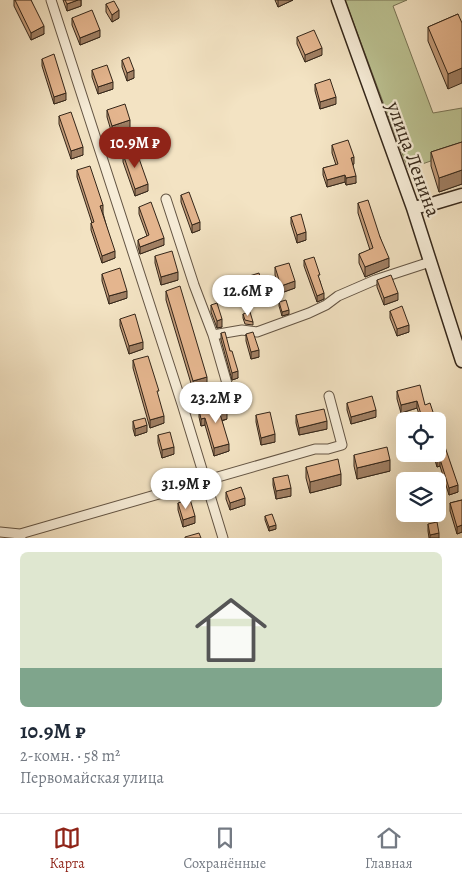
<!DOCTYPE html>
<html lang="ru">
<head>
<meta charset="utf-8">
<style>
  body { margin:0; font-family:Alegreya,serif; background:#f2f2f3; color:#1f2937; height:100vh; display:flex; flex-direction:column; font-size:19px; white-space:nowrap }
  * { box-sizing:border-box; margin:0 }
  p { font-size:16px; color:#747a83 }
  .icon { flex:none; width:28px; height:28px; fill:none; stroke:currentColor; stroke-width:2; stroke-linecap:round; stroke-linejoin:round }
  .map { position:relative; height:538px; overflow:hidden }
  .side { display:flex; flex-direction:column; background:#fff; flex:1 }
  .side>* { flex:none }
  .controls { position:absolute; left:396px; top:412px; display:grid; gap:10px }
  .controls a { display:grid; place-items:center; width:50px; height:50px; border-radius:8px; background:#fff; box-shadow:0 5px 20px #0002; font-size:25px }
  .price { position:absolute; translate:-50% -42px; padding:0 11px; border-radius:18px; background:#fff; color:#222; font-size:16px; line-height:32px; filter:drop-shadow(0 1px 2px #0008) }
  .price::after { content:''; position:absolute; left:50%; top:30px; width:15px; height:11px; margin-left:-8px; background:inherit; clip-path:polygon(0 0,100% 0,50% 100%) }
  .price.on { background:#8f2418; color:#fff }
  ul { padding:0; list-style:none }
  li { display:grid; align-content:center; gap:10px; height:265px; padding:0 20px }
  li+li { border-top:1px solid #e0e1e3 }
  li span { display:grid; place-items:center; height:155px; border-radius:8px; color:#555 }
  li>.icon { margin-inline-start:auto }
  span .icon { width:90px; height:90px; fill:#fffc; stroke-width:1 }
  li b { font-size:21px }
  .tabs { display:flex; justify-content:space-around; align-items:center; height:70px; border-top:1px solid #e0e1e3; background:#fff; font-size:14px; color:#747a83 }
  .tabs a { display:grid; justify-items:center; gap:2px }
  .tabs .on { color:#8f2418 }
  .map>svg:first-child { display:block }
  .green { fill:#bcc393; stroke:#787456 }
  .lines { fill:none; stroke-linecap:round; stroke-linejoin:round }
  .street-casing { stroke:#645544; stroke-width:11 }
  .secondary-casing { stroke:#342619; stroke-width:15 }
  .street { stroke:#f7edd8; stroke-width:9 }
  .secondary { stroke:#f7edd8; stroke-width:12 }
  .wall { fill:#c49c7a; stroke:#342619 }
  .shaded-wall { fill:#a07f63; stroke:#342619 }
  .building { fill:#e4b58e; stroke:#342619 }
  .labels { text-anchor:middle; stroke-width:4.5; stroke-linejoin:round; paint-order:stroke }
  .street-label { font-size:20px; fill:#342619; stroke:#f7edd8 }
</style>
</head>
<body>
<div class="map">
<svg width="462" height="538" viewBox="0 0 462 538">
  <rect width="100%" height="100%" fill="#f3e3c3"/>
  <filter id="stains"><feTurbulence type="fractalNoise" baseFrequency=".004" numOctaves="4"/><feColorMatrix values="0 0 0 0 .2 0 0 0 0 .09 0 0 0 0 .02 0 0 0 .5 -.17"/></filter>
  <radialGradient id="worn" r=".72"><stop offset=".6" stop-color="#630" stop-opacity="0"/><stop offset="1" stop-color="#630" stop-opacity=".3"/></radialGradient>
  <path class="green" d="M345,0H407L393,6L433,113L462,108V150L408,169Z"/>
  <g class="lines">
    <g class="street-casing">
      <path id="street" d="M51,0L182,404L223,538
        M166,199L194,285L213,335L228,387L182,404
        M213,335L242,330L257,332L309,313L326,305L338,296L375,280L430,262
        M0,532L20,534L21,538
        M20,534L315,449H328L342,445L329,396"/>
    </g>
    <g class="secondary-casing">
      <path id="secondary" d="M338,0L413,208L462,361
        M413,208L435,203L462,195"/>
    </g>
    <use href="#street" class="street"/>
    <use href="#secondary" class="secondary"/>
  </g>
  <path class="wall" d="M14,0H31L44,34L31,40L14,6Z
    M63,0H81V6L67,11Z
    M275,0H293L278,7Z
    M106,4L119,18L112,22L106,12Z
    M458,14L448,89L428,41V27Z
    M72,18L100,37L80,45L72,25Z
    M297,37L322,55L305,62L297,44Z
    M42,59L66,100L54,104L42,66Z
    M122,60L134,78L127,81L122,67Z
    M92,70L113,89L98,94L92,77Z
    M315,84L336,104L320,109L315,91Z
    M107,110L130,128L112,134L107,117Z
    M59,116L83,155L71,159L59,124Z
    M462,142V184L439,192L431,166V152Z
    M332,145L354,164L353,165L356,183L346,185L345,182L327,187L323,175V168L336,165L332,153Z
    M123,154L148,191L135,196L123,162Z
    M77,170L103,213L115,258L102,263L91,230V223H92L77,177Z
    M181,195L200,230L192,233L181,202Z
    M358,203L380,237L389,267L365,277L359,263V254L370,250L358,213Z
    M139,207L164,245L140,254L138,247V240L147,236L139,214Z
    M291,217L306,240L297,243L291,224Z
    M155,256L178,280L161,285L155,263Z
    M304,260L320,281L324,299L317,302L304,266Z
    M275,267L295,288L281,293L275,275Z
    M102,274L127,298L109,304L102,281Z
    M246,277L264,298L250,302L246,284Z
    M377,280L398,300L384,305L377,287Z
    M166,291L207,386L193,390L166,300Z
    M279,302L289,314L282,316L279,306Z
    M211,305L222,327L217,328L211,312Z
    M390,311L409,332L397,336L390,318Z
    M243,314L253,322V325L245,324L243,318Z
    M120,319L143,349L129,354L120,326Z
    M221,333L230,351L238,378L232,380L221,340Z
    M246,334L259,357L251,359L246,341Z
    M133,360L164,423L150,428L133,368Z
    M397,391L425,405L436,421H421L417,408L401,413L397,399Z
    M347,403L376,417L351,424L347,410Z
    M199,410L227,419L222,421L229,451L214,456L205,425L201,426L199,417Z
    M256,415L275,442L261,445L256,422Z
    M296,415L327,429L299,435L296,423Z
    M133,421L147,432L135,436L133,429Z
    M158,435L174,454L162,458L158,443Z
    M433,454H438L458,492L449,495L440,466L437,467Z
    M354,455L390,471L357,479L354,466Z
    M306,467L341,485L310,493L306,478Z
    M273,478L291,496L276,499L273,485Z
    M226,492L245,505L230,510L226,499Z
    M462,500V533V532L457,534L450,511V503Z
    M178,503L195,523L183,527L178,510Z
    M265,516L276,529L269,531L265,520Z
    M428,524L439,538H429L428,531Z"/>
  <path class="shaded-wall" d="M78,0H81V6L67,11V4Z
    M278,0H293L278,7Z
    M119,10V18L112,22V15Z
    M44,26V34L31,40V33Z
    M100,30V37L80,45V38Z
    M322,48V55L305,62V55Z
    M462,68V83L448,89V74Z
    M134,70V78L127,81V73Z
    M113,82V89L98,94V87Z
    M66,93V100L54,104V97Z
    M336,97V104L320,109V102Z
    M130,120V128L112,134V126Z
    M83,147V155L71,159V151Z
    M354,157V164L351,165V158Z
    M462,170V184L439,192V178Z
    M345,175V182L327,187V180Z
    M356,176V183L346,185V178Z
    M148,184V191L135,196V189Z
    M103,205V213L100,214V206Z
    M200,222V230L192,233V225Z
    M306,232V240L297,243V235Z
    M164,238V245L140,254V247Z
    M115,251V258L102,263V256Z
    M389,258V267L365,277V267Z
    M178,272V280L161,285V277Z
    M295,281V288L281,293V286Z
    M127,291V298L109,304V296Z
    M264,291V298L250,302V295Z
    M324,293V299L317,302V296Z
    M398,293V300L384,305V298Z
    M289,310V314L282,316V312Z
    M222,319V327L217,328V321Z
    M409,325V332L397,336V329Z
    M143,342V349L129,354V346Z
    M259,350V357L251,359V352Z
    M238,371V378L232,380V373Z
    M207,377V386L193,390V381Z
    M417,401V408L401,413V405Z
    M376,410V417L351,424V417Z
    M227,412V419L220,421V414Z
    M164,416V423L150,428V420Z
    M205,418V425L201,426V419Z
    M327,421V429L299,435V428Z
    M147,425V432L135,436V429Z
    M275,434V442L261,445V438Z
    M229,444V451L214,456V448Z
    M174,447V454L162,458V450Z
    M440,459V466L437,467V460Z
    M390,460V471L357,479V468Z
    M341,474V485L310,493V482Z
    M458,485V492L449,495V488Z
    M291,488V496L276,499V491Z
    M245,498V505L230,510V503Z
    M195,516V523L183,527V520Z
    M276,525V529L269,531V527Z
    M462,525V532L457,534V527Z
    M439,533V538H430V535Z"/>
  <path class="building" d="M15,0H31L44,26L31,33Z
    M65,0H78L67,4Z
    M114,1L119,10L112,15L106,4Z
    M92,10L100,30L80,38L72,18Z
    M458,14L462,23V68L448,74L428,27Z
    M314,30L322,48L305,55L297,37Z
    M54,54L66,93L54,97L42,59Z
    M129,57L134,70L127,73L122,60Z
    M107,65L113,82L98,87L92,70Z
    M330,79L336,97L320,102L315,84Z
    M125,104L130,120L112,126L107,110Z
    M71,112L83,147L71,151L59,116Z
    M348,140L354,157L351,158L356,176L346,178L345,175L327,180L323,168L338,164L332,145Z
    M462,142V170L439,178L431,152Z
    M136,150L148,184L135,189L123,154Z
    M90,166L103,205L100,206L115,251L102,256L91,223L94,222L77,170Z
    M189,192L200,222L192,225L181,195Z
    M368,200L380,237L389,258L365,267L359,254L373,248L358,203Z
    M151,202L164,238L140,247L138,240L149,235L139,207Z
    M301,214L306,232L297,235L291,217Z
    M172,251L178,272L161,277L155,256Z
    M314,257L320,275H318L324,293L317,296L304,260Z
    M289,263L295,281L281,286L275,267Z
    M120,268L127,291L109,296L102,274Z
    M259,273L264,291L250,295L246,277Z
    M391,275L398,293L384,298L377,280Z
    M180,286L207,377L193,381L166,291Z
    M286,300L289,310L282,312L279,302Z
    M217,303L222,319L217,321L211,305Z
    M402,306L409,325L397,329L390,311Z
    M250,312L253,322L245,320L243,314Z
    M135,314L143,342L129,346L120,319Z
    M225,332L230,351H232L238,371L232,373L221,333Z
    M253,332L259,350L251,352L246,334Z
    M148,356L159,391H157L164,416L150,420L133,360Z
    M420,385L425,405L430,403L436,421H423L417,401L401,405L397,391Z
    M372,396L376,410L351,417L347,403Z
    M225,403L227,412L220,414L229,444L214,448L205,418L201,419L199,410Z
    M324,409L327,421L299,428L296,415Z
    M270,412L275,434L261,438L256,415Z
    M145,418L147,425L135,429L133,421Z
    M170,432L174,447L162,450L158,435Z
    M442,438L458,485L449,488L440,459L437,460L435,454H438V439Z
    M387,447L390,460L357,468L354,455Z
    M338,459L341,474L310,482L306,467Z
    M288,475L291,488L276,491L273,478Z
    M241,487L245,498L230,503L226,492Z
    M190,499L195,516L183,520L178,503Z
    M462,500V526V525L457,527L450,503Z
    M272,514L276,525L269,527L265,516Z
    M437,522L439,533L430,535L428,524Z
    M199,533L201,538H185V537Z"/>
  <g class="labels">
    <g class="street-label">
      <text transform="translate(414 159) rotate(70)" y="7">улица Ленина</text>
    </g>
  </g>
  <rect width="100%" height="100%" filter="url(#stains)"/>
  <rect width="100%" height="100%" fill="url(#worn)"/>
</svg>
<div class="controls">
<a><svg class="icon" aria-label="locate" viewBox="0 0 24 24"><circle cx="12" cy="12" r="6"/><path d="M12 2v4M12 18v4M2 12h4M18 12h4"/></svg></a>
<a><svg class="icon" aria-label="layers" viewBox="0 0 24 24"><path d="M12 4l9 5-9 5-9-5zM3 14l9 5 9-5"/></svg></a>
</div>
<b class="price on" style="left:135px;top:169px">10.9M ₽</b>
<b class="price" style="left:248px;top:317px">12.6M ₽</b>
<b class="price" style="left:216px;top:424px">23.2M ₽</b>
<b class="price" style="left:186px;top:510px">31.9M ₽</b>
</div>
<section class="side">
<ul>
<li><span style="background:linear-gradient(#dfe7d0 75%,#7fa58c 0)"><svg class="icon" aria-label="home" viewBox="0 0 24 24"><path d="M3 11l9-7 9 7M6 9v11h12V9"/></svg></span><div><b>10.9M ₽</b><p>2-комн. · 58 m²</p><p>Первомайская улица</p></div></li>
</ul>
</section>
<nav class="tabs">
<a class="on"><svg class="icon" aria-label="map" viewBox="0 0 24 24"><path d="M3 6l6-2 6 2 6-2v14l-6 2-6-2-6 2zM9 4v14M15 6v14"/></svg>Карта</a>
<a><svg class="icon" aria-label="saved" viewBox="0 0 24 24"><path d="M7 4h10v16l-5-4-5 4z"/></svg>Сохранённые</a>
<a><svg class="icon" aria-label="home" viewBox="0 0 24 24"><path d="M3 11l9-7 9 7M6 9v11h12V9"/></svg>Главная</a>
</nav>
</body>
</html>
